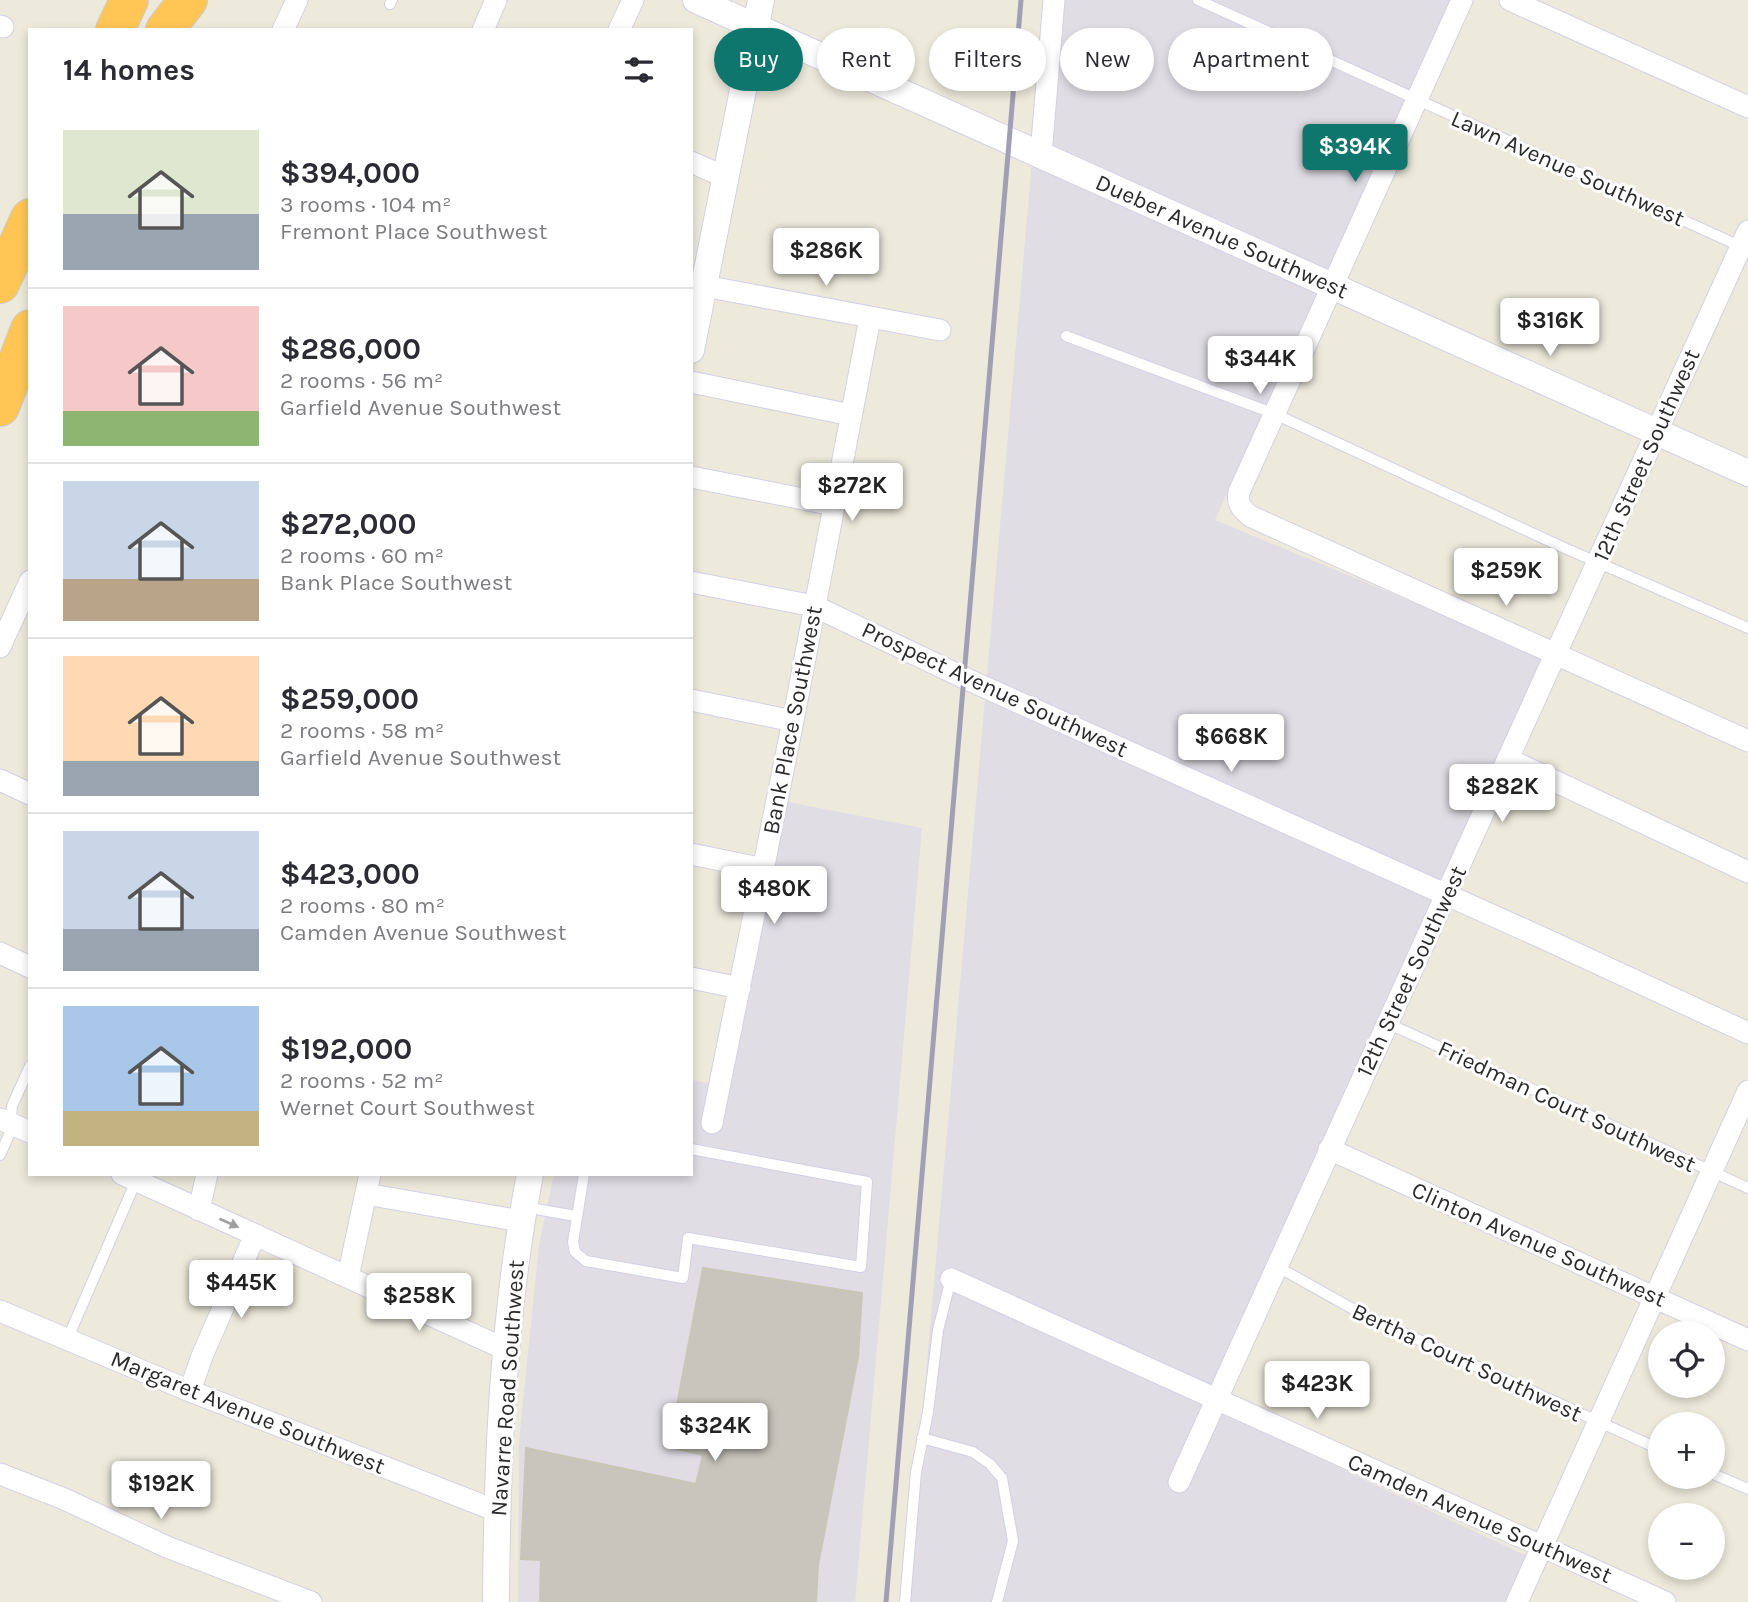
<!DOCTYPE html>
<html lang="en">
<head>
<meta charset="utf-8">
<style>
  body { margin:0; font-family:Karla,sans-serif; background:#f7f7f7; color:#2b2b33; height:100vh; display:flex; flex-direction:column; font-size:26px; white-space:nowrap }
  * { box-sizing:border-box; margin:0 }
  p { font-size:23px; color:#7c7c81 }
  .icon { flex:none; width:38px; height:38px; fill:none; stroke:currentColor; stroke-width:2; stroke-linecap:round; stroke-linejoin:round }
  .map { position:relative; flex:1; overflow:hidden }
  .sheet { position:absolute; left:28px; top:28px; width:665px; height:1148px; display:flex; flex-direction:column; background:#fff; border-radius:0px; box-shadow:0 4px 10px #0003 }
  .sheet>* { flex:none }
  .banner { position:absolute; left:714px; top:28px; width:665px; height:63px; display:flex; gap:14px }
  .tools { position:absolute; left:1648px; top:1321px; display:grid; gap:14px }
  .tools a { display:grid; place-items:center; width:77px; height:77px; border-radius:50%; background:#fff; box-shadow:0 4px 10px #0003; font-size:35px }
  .price { position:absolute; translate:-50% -60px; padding:0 16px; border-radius:7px; background:#fff; color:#222; font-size:23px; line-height:46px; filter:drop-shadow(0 2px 4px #0008) }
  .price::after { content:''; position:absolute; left:50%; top:42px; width:21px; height:16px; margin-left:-10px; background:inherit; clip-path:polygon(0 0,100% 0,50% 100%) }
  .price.on { background:#0f766e; color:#fff }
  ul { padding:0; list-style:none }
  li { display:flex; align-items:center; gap:21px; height:175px; padding:0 35px }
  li+li { border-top:2px solid #e1e1e2 }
  li span { display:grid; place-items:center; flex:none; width:196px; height:140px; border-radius:0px; color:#555 }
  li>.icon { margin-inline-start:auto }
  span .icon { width:84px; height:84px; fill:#fffc; stroke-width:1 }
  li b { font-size:30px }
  h2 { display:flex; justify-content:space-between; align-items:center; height:84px; padding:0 35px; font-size:30px }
  .pill { padding:0 24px; border-radius:32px; background:#fff; box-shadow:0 4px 10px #0003; font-size:24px; line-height:63px }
  .pill.on { background:#0f766e; color:#fff }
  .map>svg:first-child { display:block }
  .industrial { fill:#e1dde5 }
  .building { fill:#c8c6bc; stroke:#c8c6b6; stroke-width:2 }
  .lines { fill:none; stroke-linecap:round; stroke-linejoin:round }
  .service-casing { stroke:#d2d1e4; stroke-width:12 }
  .minor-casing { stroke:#d2d1e4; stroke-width:23 }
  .tertiary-casing { stroke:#d2d1e4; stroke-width:28 }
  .motorway-casing { stroke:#ccc; stroke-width:40 }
  .service { stroke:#fff; stroke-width:10 }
  .minor { stroke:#fff; stroke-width:21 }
  .tertiary { stroke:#fff; stroke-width:26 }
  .motorway { stroke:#ffc655; stroke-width:38 }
  .rail { stroke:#a19fb5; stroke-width:5 }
  .oneway { fill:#a0a0a0 }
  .labels { text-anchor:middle; stroke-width:6; stroke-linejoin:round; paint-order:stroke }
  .street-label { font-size:23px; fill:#2b2b2b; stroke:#fff }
</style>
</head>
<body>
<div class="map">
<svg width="1748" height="1602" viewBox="0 0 1748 1602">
  <rect width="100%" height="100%" fill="#edeadc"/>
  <path class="industrial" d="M1046,0H1454L1215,520L1545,657L1205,1405L1527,1556L1505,1602H906Z
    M788,802L922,828L855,1602H518L519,1441L539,1245L554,1174H691V1080L730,1087Z"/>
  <path class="building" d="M703,1268L862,1293L858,1357L818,1565L816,1602H540L541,1560L521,1559L526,1448L696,1484L703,1455L669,1447Z"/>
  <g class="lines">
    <g class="service-casing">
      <path id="service" d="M1198,0L1742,247
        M390,4L392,0
        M1066,336L1275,414L1560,546L1748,628
        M1387,1023L1748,1188
        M0,1155L9,1135L12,1106L30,1066
        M584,1174L573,1242L575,1252L586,1261L683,1278L688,1238L861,1267L867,1182L691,1149
        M524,1207L576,1216
        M1276,1266L1362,1314L1661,1450
        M67,1340L136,1181
        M922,1438L973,1452L990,1464L1002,1478L1013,1541L997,1602
        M1713,1474L1748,1489
        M905,1602L916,1472L928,1412L938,1330L951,1279"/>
    </g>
    <g class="minor-casing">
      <path id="minor" d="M1462,0L1239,492C1236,504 1243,511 1252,517L1748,741
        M1510,0L1748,107
        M0,26L3,27
        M283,30L297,0
        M483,30L496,0
        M619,30L633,0
        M1041,154L1054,0
        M691,162L725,177
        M704,286L940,330
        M691,382L851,415
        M691,477L834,505
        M691,582L814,606L971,681L1545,939L1748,1033
        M0,647L30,581
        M691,700L793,721
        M1508,759L1748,872
        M0,780L30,794
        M691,854L764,869
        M0,953L30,967
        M691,978L740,988
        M0,1119L30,1132
        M712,1123L793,721L870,318
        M1329,1149L1748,1340
        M122,1174L507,1350
        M366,1194L521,1221
        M199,1210L207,1174
        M348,1277L370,1174
        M951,1279L1665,1602
        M0,1311L190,1391L497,1511
        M190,1391L202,1356L255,1235
        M0,1474L62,1498L167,1547L311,1602
        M1179,1482L1748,231
        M1517,1602L1748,1091"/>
    </g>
    <g class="tertiary-casing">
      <path id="tertiary" d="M696,0L1748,473
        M691,350L761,0
        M496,1602C497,1459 503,1315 530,1174"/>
    </g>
    <g class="motorway-casing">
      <path id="motorway" d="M115,30L129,0
        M165,30L188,0
        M0,284L30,218
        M0,407L30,329"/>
    </g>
    <use href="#service" class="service"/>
    <use href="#minor" class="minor"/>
    <use href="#tertiary" class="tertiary"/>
    <use href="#motorway" class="motorway"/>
    <path class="rail" d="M886,1602L1021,0"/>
  </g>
  <defs><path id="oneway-solid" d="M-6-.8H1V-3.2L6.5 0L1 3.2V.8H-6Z" transform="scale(1.75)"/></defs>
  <use class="oneway" href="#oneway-solid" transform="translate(229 1223) rotate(24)"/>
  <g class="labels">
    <g class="street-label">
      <text transform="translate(1568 168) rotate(24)" y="8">Lawn Avenue Southwest</text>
      <text transform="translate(1222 236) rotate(24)" y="8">Dueber Avenue Southwest</text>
      <text transform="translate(1646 455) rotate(-66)" y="8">12th Street Southwest</text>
      <text transform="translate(995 689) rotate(25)" y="8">Prospect Avenue Southwest</text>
      <text transform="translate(792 720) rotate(-79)" y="8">Bank Place Southwest</text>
      <text transform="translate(1411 971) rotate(-65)" y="8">12th Street Southwest</text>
      <text transform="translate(1567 1106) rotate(25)" y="8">Friedman Court Southwest</text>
      <text transform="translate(1539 1244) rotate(24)" y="8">Clinton Avenue Southwest</text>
      <text transform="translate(1467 1362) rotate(25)" y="8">Bertha Court Southwest</text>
      <text transform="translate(507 1388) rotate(-86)" y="8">Navarre Road Southwest</text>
      <text transform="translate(248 1412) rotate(22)" y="8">Margaret Avenue Southwest</text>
      <text transform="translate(1480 1518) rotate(24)" y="8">Camden Avenue Southwest</text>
    </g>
  </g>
</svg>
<div class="tools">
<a><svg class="icon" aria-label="locate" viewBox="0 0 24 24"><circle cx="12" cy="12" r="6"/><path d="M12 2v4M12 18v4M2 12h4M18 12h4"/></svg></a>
<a>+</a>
<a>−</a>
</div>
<b class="price on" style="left:1355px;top:184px">$394K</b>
<b class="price" style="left:826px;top:288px">$286K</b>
<b class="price" style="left:1550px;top:358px">$316K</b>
<b class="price" style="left:1260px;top:396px">$344K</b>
<b class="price" style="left:852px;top:523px">$272K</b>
<b class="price" style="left:1506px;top:608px">$259K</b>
<b class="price" style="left:1231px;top:774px">$668K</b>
<b class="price" style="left:1502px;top:824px">$282K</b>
<b class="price" style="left:774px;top:926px">$480K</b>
<b class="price" style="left:241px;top:1320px">$445K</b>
<b class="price" style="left:419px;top:1333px">$258K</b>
<b class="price" style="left:1317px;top:1421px">$423K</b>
<b class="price" style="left:715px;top:1463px">$324K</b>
<b class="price" style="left:161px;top:1521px">$192K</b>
<div class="banner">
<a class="pill on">Buy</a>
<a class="pill">Rent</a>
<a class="pill">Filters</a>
<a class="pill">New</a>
<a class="pill">Apartment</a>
</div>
<section class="sheet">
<h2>14 homes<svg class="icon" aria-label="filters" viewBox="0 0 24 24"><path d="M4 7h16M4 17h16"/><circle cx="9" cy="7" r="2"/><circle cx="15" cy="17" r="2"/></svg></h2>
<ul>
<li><span style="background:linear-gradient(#dfe7d0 60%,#9aa5b1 0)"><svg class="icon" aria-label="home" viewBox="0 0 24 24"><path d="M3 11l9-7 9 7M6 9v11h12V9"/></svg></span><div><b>$394,000</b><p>3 rooms · 104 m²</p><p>Fremont Place Southwest</p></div></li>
<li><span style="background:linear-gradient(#f6c9c9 75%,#8fb573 0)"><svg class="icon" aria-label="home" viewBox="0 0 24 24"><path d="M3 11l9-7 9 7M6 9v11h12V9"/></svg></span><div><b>$286,000</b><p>2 rooms · 56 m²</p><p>Garfield Avenue Southwest</p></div></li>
<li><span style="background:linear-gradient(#c9d6e8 70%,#b9a48a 0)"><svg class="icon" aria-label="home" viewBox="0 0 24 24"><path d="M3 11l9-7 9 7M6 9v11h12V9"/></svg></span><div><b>$272,000</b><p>2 rooms · 60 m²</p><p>Bank Place Southwest</p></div></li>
<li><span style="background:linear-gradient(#ffd9b3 75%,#9aa5b1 0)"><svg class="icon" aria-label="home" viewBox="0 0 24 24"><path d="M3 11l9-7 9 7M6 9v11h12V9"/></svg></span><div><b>$259,000</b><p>2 rooms · 58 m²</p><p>Garfield Avenue Southwest</p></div></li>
<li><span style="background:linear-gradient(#c9d6e8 70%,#9aa5b1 0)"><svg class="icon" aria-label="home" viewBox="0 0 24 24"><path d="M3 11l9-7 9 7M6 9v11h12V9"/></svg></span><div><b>$423,000</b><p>2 rooms · 80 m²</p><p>Camden Avenue Southwest</p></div></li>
<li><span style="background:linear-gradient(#a9c7e8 75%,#c2b280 0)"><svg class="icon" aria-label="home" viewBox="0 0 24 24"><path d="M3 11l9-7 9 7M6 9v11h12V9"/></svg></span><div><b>$192,000</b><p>2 rooms · 52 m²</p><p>Wernet Court Southwest</p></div></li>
</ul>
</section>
</div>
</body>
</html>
